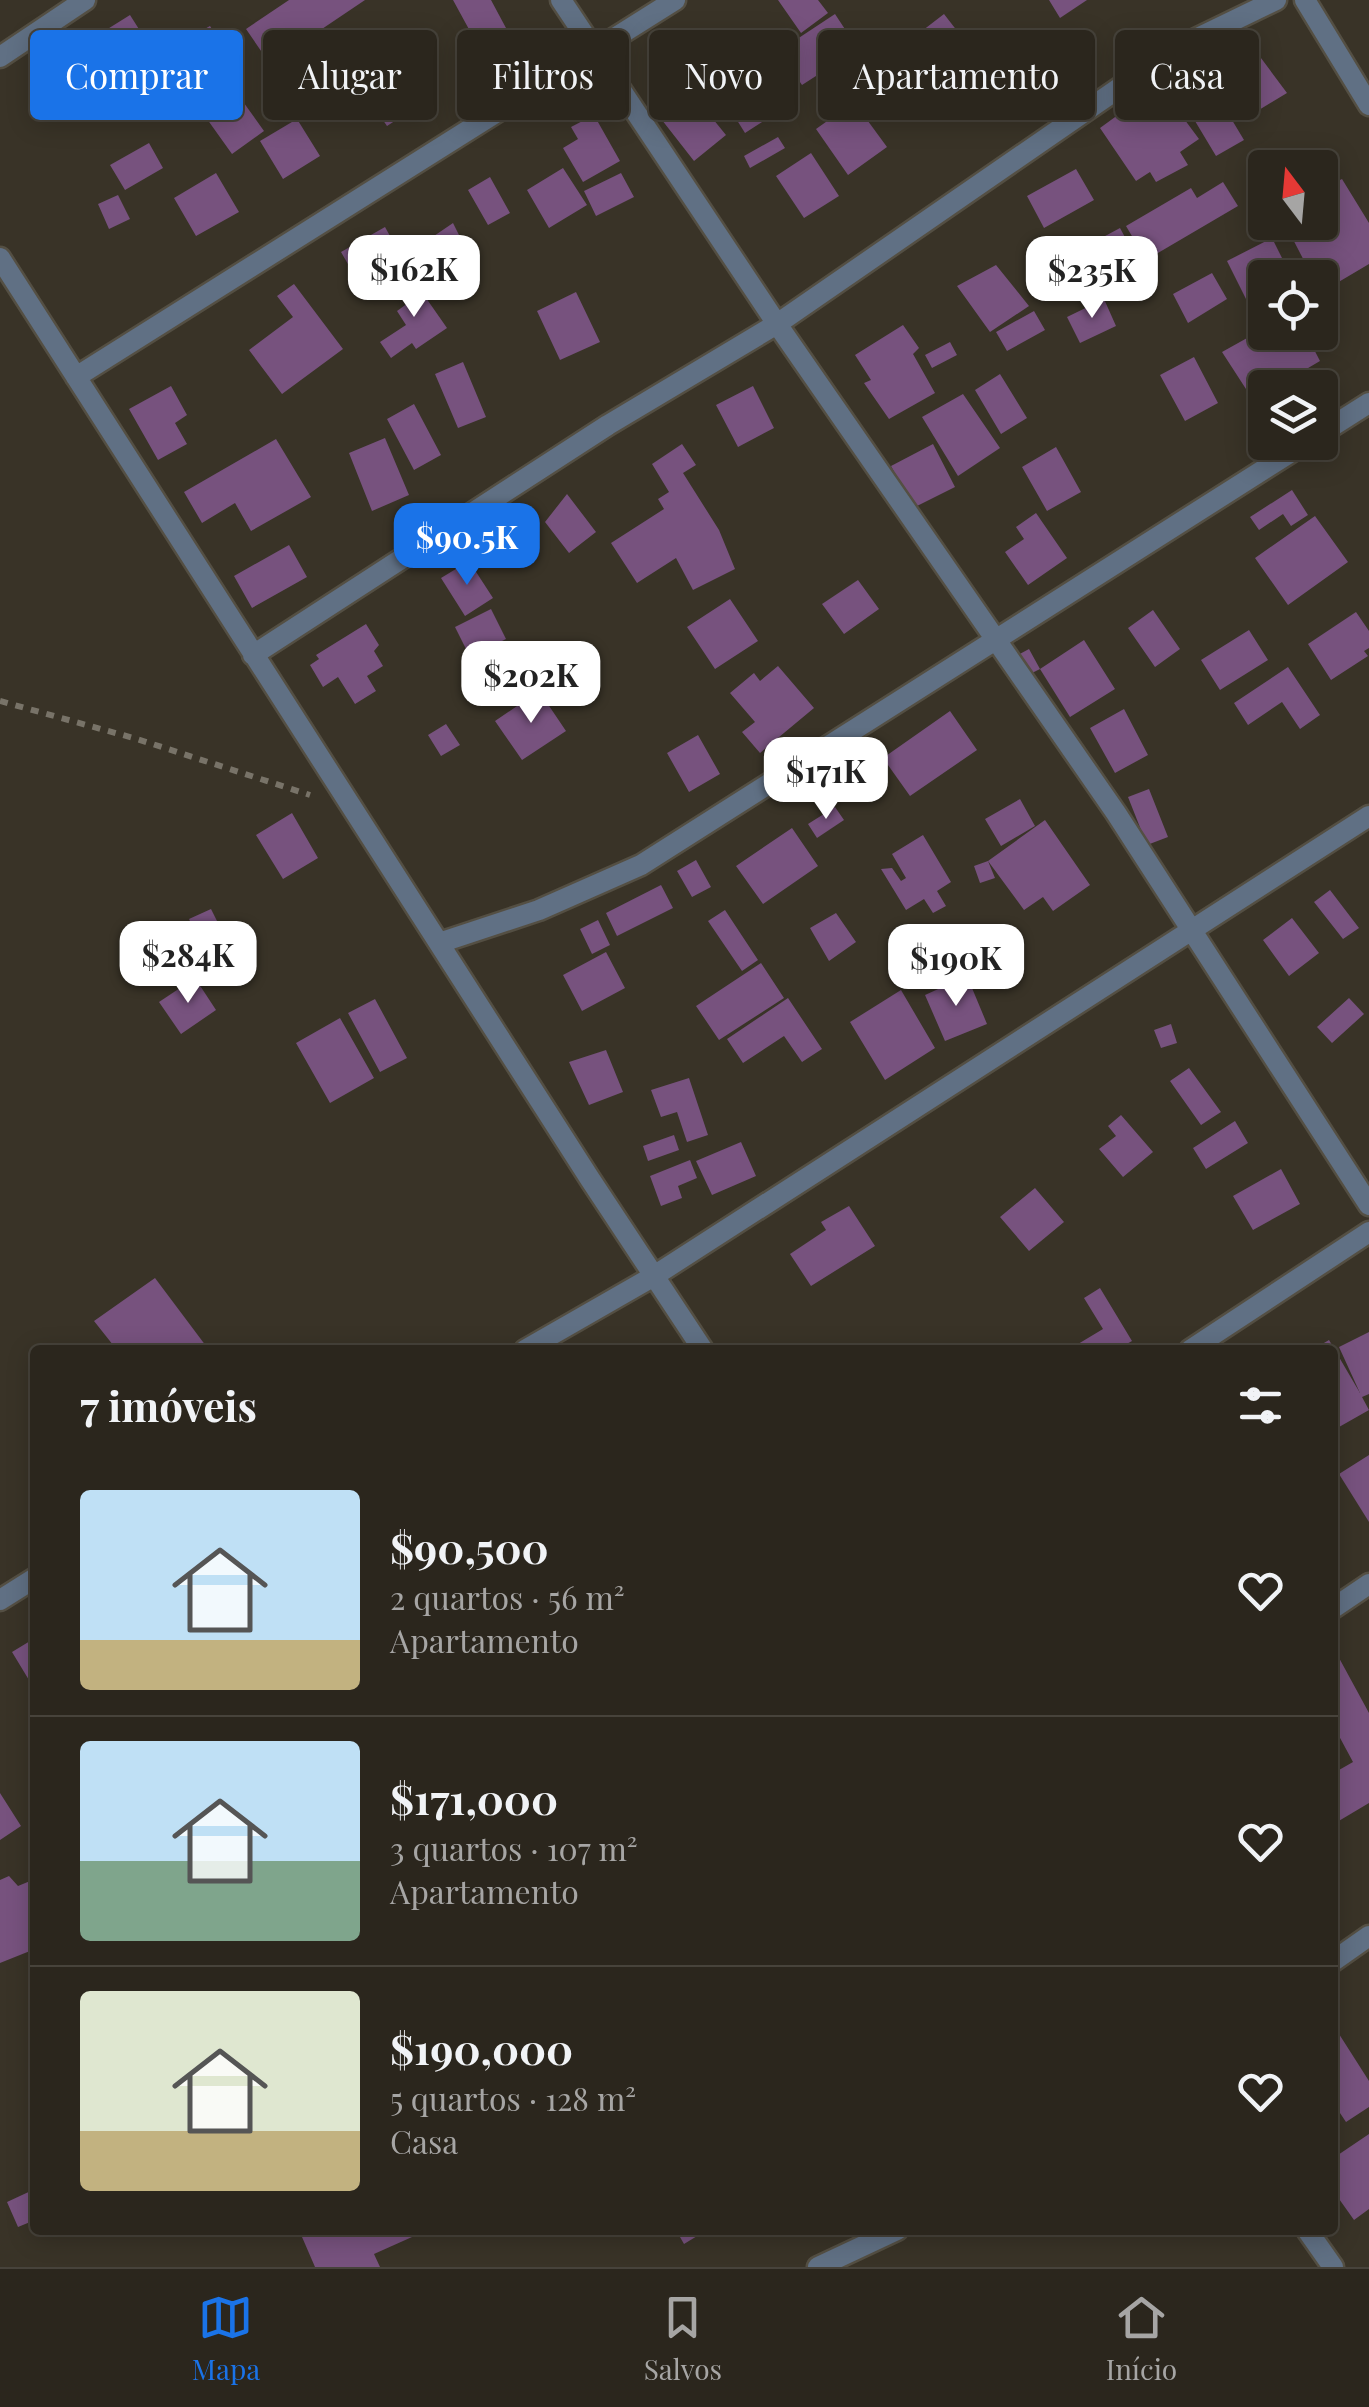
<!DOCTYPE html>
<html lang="pt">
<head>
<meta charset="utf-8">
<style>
  body { margin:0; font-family:"Playfair Display",serif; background:#37322a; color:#f1f3f6; height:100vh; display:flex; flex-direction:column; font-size:38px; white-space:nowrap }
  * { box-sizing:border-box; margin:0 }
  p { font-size:32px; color:#a6a5a4 }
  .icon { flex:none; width:55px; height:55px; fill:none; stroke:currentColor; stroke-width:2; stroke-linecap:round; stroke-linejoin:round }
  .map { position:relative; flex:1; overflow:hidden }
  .panel { position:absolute; left:30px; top:1345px; width:1308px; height:890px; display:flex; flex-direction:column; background:#2b261d; border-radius:10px; box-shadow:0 5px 25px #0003,0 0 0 2px #47433b }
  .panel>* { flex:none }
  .guide { position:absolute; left:30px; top:30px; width:1310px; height:90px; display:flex; gap:20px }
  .needle { width:65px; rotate:344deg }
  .tools { position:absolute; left:1248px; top:150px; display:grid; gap:20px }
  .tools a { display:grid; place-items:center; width:90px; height:90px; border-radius:10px; background:#2b261d; box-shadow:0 5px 25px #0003,0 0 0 2px #47433b; font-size:50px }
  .price { position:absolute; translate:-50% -85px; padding:0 22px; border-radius:20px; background:#fff; color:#222; font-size:32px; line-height:65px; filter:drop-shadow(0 2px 5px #0008) }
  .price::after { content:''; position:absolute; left:50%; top:60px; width:30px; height:22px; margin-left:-15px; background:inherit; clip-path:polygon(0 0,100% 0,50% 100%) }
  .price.active { background:#1a73e8; color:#fff }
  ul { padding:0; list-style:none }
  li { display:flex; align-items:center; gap:30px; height:250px; padding:0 50px }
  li+li { border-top:2px solid #47433b }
  li span { display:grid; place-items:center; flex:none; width:280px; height:200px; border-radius:10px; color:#555 }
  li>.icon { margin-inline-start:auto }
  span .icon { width:120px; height:120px; fill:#fffc; stroke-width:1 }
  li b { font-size:42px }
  h2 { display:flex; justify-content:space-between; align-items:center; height:120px; padding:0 50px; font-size:42px }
  .tag { padding:0 35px; border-radius:10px; background:#2b261d; box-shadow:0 5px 25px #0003,0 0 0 2px #47433b; font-size:35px; line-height:90px }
  .tag.active { background:#1a73e8; color:#fff }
  .tabs { display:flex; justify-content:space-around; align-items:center; height:140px; border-top:2px solid #47433b; background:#2b261d; font-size:28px; color:#a6a5a4 }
  .tabs a { display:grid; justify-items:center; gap:5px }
  .tabs .active { color:#1a73e8 }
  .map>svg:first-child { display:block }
  .building { fill:#77527e }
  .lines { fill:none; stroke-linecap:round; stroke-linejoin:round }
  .minor-casing { stroke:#544f43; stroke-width:25 }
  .path { stroke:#787368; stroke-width:6; stroke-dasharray:8 8; stroke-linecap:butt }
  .minor { stroke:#607084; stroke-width:20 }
</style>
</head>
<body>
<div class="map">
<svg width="1369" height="2267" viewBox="0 0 1369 2267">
  <rect width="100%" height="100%" fill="#393327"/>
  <path class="building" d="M289,0H365L270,64L246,29Z
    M453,0H491L506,28L477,44Z
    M778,0H818L828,13L801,33Z
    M1049,0H1087L1060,18Z
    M835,14L858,49L802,85L779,51Z
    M944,14L982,63L930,102L892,54Z
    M130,15L156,56L131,72L140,85L125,95L90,40Z
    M210,26L244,78L191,112L156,56Z
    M691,37L701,53L668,72L658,56Z
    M1255,50L1287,93L1249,116L1218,72Z
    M308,55L330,88L312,100L289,66Z
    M400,58L427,100L387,126L359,85Z
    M756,71L781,110L745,133L720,93Z
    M682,81L726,135L694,161L651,106Z
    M1159,85L1199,139L1180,152L1188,165L1156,182L1150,172L1136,181L1100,128Z
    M239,96L264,131L232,154L207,119Z
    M854,102L887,147L848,175L816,129Z
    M1223,105L1244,140L1216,156L1195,121Z
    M594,115L620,161L583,182L563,148L578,139L571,127Z
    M297,119L320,156L283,179L260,141Z
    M778,137L785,148L750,168L744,156Z
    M149,143L163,168L125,190L110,165Z
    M811,153L839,196L804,218L776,176Z
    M563,168L587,205L549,228L527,190Z
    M1076,169L1094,200L1044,228L1027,196Z
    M216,173L239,212L196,236L174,198Z
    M621,173L634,197L596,216L584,191Z
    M490,177L510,213L488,225L468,190Z
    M1342,179L1369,223V264L1320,293V278H1313L1284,222H1320V190Z
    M1223,182L1238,206L1146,260L1126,226L1191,188L1197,198Z
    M118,195L130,219L109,229L98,204Z
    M453,223L471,259L434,284L412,251Z
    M385,227L410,272L367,297L341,252Z
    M1120,228L1142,269L1094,293L1087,278L1106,267L1094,242Z
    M1272,238L1292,278H1265V292L1247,301L1227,261Z
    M996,265L1029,306L990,332L957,286Z
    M1212,273L1227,299L1188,323L1173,294Z
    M410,275L447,328L416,349L412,343L391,358L380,342L406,325L397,311L408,303L396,285Z
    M294,284L343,349L282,394L249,350L293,317L277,296Z
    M576,292L600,342L560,360L537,311Z
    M1104,299L1116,326L1080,343L1067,317Z
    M1034,311L1045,330L1007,351L996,332Z
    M903,325L919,348L913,354L935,393L889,419L864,383L871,380L855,355Z
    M1265,328V332H1305L1320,361L1303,371L1305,378L1288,388H1265V401L1257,406L1222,352Z
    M950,342L957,355L932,368L925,355Z
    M1194,357L1218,403L1185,421L1160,375Z
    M463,362L486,417L458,428L435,374Z
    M1000,374L1027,418L1001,434L975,390Z
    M171,386L187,415L175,423L187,444L158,460L129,409Z
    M753,386L774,428L738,447L716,405Z
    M963,394L1000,448L958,476L922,417Z
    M414,404L441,455L414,470L387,419Z
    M385,438L409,495L372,511L349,453Z
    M276,439L311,497L251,531L235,503L202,523L184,492Z
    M682,444L696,465L683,473L719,530L735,569L693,590L676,558L637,583L611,543L664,509L658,499L669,492L652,464Z
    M933,444L955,487L913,508L891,466Z
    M1056,447L1081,492L1047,511L1022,467Z
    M1292,490L1308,515L1291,526L1283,514L1259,530L1250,517Z
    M567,494L596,532L569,553L545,522Z
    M1036,513L1067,558L1028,585L1005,552L1024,539L1016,527Z
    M1315,516L1348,562L1288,605L1255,558Z
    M289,545L307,577L252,608L234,576Z
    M469,561L493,598L465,616L441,578Z
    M858,580L879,609L844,634L822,604Z
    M730,599L758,641L715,669L687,627Z
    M491,609L506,639L470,657L455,627Z
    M1153,610L1180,649L1155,667L1128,628Z
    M1356,612L1369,631V648L1364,651L1368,656L1331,680L1308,644Z
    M366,624L379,645L374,651L383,666L367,676L376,691L355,704L338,677L323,687L310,665L319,659L316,655Z
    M1249,630L1268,660L1220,690L1201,660Z
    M1084,640L1115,689L1070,717L1040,669Z
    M1029,649L1040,669L1026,676L1016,656Z
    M778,666L814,708L760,753L742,732L755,722L730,693L754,673L760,681Z
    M1288,667L1320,715L1300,729L1282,702L1248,725L1234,703Z
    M539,691L566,731L522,760L495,721Z
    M1124,709L1148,755L1115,773L1090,728Z
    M950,711L977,750L910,796L883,758Z
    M446,724L460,745L441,756L428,735Z
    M698,735L720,774L689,792L667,753Z
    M1149,789L1168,837L1147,845L1128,797Z
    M1020,799L1035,826L1001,846L985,819Z
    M835,807L844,820L817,838L808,824Z
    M292,813L318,858L283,879L256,835Z
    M1045,820L1090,885L1053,911L1043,897L1024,910L988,861L995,878L980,883L974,866L988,861Z
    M792,828L818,866L763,904L736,866Z
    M923,835L951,882L937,891L946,906L933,913L924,899L906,910L881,869L892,868L901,881L906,878L892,854Z
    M696,860L711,887L692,897L677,871Z
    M661,885L673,908L617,936L606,913Z
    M1330,890L1359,928L1343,939L1314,902Z
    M211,909L224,935L202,946L189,919Z
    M725,910L758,960L742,971L708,921Z
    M836,913L856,942L829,961L810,928Z
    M1292,918L1319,953L1289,976L1263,940Z
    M598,920L610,945L592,954L580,929Z
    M1008,951L1023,975L1003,987L988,962Z
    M606,952L625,988L582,1011L563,975Z
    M761,963L784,998L719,1040L696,1006Z
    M967,976L987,1024L945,1041L925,995Z
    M195,978L216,1010L181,1034L159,1002Z
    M901,990L935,1048L885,1080L850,1022Z
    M788,998L822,1049L802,1062L784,1036L743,1063L727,1039Z
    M1349,998L1364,1014L1332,1043L1317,1027Z
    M375,999L407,1058L380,1072L348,1013Z
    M340,1018L374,1078L330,1103L296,1043Z
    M1171,1024L1177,1043L1161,1048L1154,1030Z
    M606,1050L623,1092L589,1105L569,1062Z
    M1189,1068L1221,1112L1201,1125L1170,1081Z
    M689,1078L708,1135L687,1142L677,1112L661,1117L651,1090Z
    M1121,1115L1153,1152L1123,1177L1099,1149L1116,1136L1108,1126Z
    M1235,1121L1248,1143L1206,1169L1193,1148Z
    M674,1135L679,1150L648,1161L643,1146Z
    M741,1142L756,1176L712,1195L696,1161Z
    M690,1160L697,1178L678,1186L682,1198L661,1206L650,1176Z
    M1281,1169L1300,1204L1253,1230L1233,1196Z
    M1035,1188L1064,1222L1029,1251L1000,1217Z
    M849,1206L875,1246L811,1286L790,1254L826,1230L821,1222Z
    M155,1278L209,1350H117L94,1321Z
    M1100,1288L1132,1341L1116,1350H1068L1103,1329L1084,1298Z
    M1369,1332V1394L1362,1397L1369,1410L1332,1431V1350H1312L1329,1340L1360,1393L1339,1347Z
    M1369,1455V1522L1339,1474Z
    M35,1638V1690L12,1652Z
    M1332,1645L1369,1713V1803L1332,1825V1774L1353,1762L1332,1723Z
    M0,1793L21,1826L0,1840Z
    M9,1876L18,1886L35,1879V1949L0,1963V1880Z
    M1332,2023L1369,2081V2107L1346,2122L1332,2101Z
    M1369,2134V2209L1354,2220L1332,2189V2159Z
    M35,2189V2220L18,2227L7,2202Z
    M299,2230H409L412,2237L374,2254L380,2267H315Z
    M676,2230H707L684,2244Z"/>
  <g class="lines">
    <g class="minor-casing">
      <path id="minor" d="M561,0L777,324L1116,813L1369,1205
        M1305,0L1369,105
        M0,57L85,0
        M0,258L590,1179L703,1350
        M76,377L675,0
        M1320,434L1369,403
        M253,655L608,425L777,324L1177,48L1276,0
        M439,943L539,910L641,865L1307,442
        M525,1350L654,1276L1369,816
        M1190,1350L1369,1232
        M0,1600L35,1578
        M1332,1609L1369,1584
        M1332,1962L1369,1936
        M1307,2230L1333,2267
        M818,2267L897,2230"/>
    </g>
    <path class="path" d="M0,701L137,739L310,795"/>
    <use href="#minor" class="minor"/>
  </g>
</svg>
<div class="tools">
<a><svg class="needle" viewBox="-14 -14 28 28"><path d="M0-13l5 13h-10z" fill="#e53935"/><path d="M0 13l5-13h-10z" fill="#a6a5a4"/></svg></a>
<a><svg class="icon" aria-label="locate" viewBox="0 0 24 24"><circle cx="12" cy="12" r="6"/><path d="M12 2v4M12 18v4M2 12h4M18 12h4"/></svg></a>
<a><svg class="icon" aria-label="layers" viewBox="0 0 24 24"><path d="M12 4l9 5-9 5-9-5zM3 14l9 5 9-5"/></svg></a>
</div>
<b class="price" style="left:414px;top:320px">$162K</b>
<b class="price" style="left:1092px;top:321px">$235K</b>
<b class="price active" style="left:467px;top:588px">$90.5K</b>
<b class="price" style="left:531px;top:726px">$202K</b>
<b class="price" style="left:826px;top:822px">$171K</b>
<b class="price" style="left:188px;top:1006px">$284K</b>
<b class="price" style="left:956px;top:1009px">$190K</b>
<div class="guide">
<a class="tag active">Comprar</a>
<a class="tag">Alugar</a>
<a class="tag">Filtros</a>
<a class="tag">Novo</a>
<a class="tag">Apartamento</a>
<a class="tag">Casa</a>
</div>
<section class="panel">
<h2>7 imóveis<svg class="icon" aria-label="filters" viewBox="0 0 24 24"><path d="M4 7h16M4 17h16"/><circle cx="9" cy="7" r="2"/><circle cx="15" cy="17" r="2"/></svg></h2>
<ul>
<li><span style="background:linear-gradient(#bfe0f5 75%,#c2b280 0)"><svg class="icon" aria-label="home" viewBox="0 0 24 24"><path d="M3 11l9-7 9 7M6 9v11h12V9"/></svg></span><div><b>$90,500</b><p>2 quartos · 56 m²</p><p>Apartamento</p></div><svg class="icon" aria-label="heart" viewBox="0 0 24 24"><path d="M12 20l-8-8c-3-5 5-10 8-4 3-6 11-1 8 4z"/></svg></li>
<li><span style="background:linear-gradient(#bfe0f5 60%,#7fa58c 0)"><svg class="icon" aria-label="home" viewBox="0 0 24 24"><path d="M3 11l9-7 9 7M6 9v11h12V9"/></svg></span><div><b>$171,000</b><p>3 quartos · 107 m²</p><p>Apartamento</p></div><svg class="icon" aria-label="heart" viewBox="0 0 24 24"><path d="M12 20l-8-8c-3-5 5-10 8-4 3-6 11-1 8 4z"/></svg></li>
<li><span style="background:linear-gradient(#dfe7d0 70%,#c2b280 0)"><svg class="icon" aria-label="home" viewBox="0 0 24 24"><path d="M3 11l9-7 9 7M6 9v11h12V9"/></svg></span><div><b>$190,000</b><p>5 quartos · 128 m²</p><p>Casa</p></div><svg class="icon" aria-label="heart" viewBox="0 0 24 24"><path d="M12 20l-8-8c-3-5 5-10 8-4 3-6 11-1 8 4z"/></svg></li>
</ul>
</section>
</div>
<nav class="tabs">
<a class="active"><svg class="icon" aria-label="map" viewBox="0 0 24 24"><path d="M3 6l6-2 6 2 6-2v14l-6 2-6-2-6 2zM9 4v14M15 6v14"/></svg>Mapa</a>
<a><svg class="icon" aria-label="saved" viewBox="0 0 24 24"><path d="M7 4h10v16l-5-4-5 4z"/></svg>Salvos</a>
<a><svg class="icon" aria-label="home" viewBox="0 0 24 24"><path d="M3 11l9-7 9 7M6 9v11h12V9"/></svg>Início</a>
</nav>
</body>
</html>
